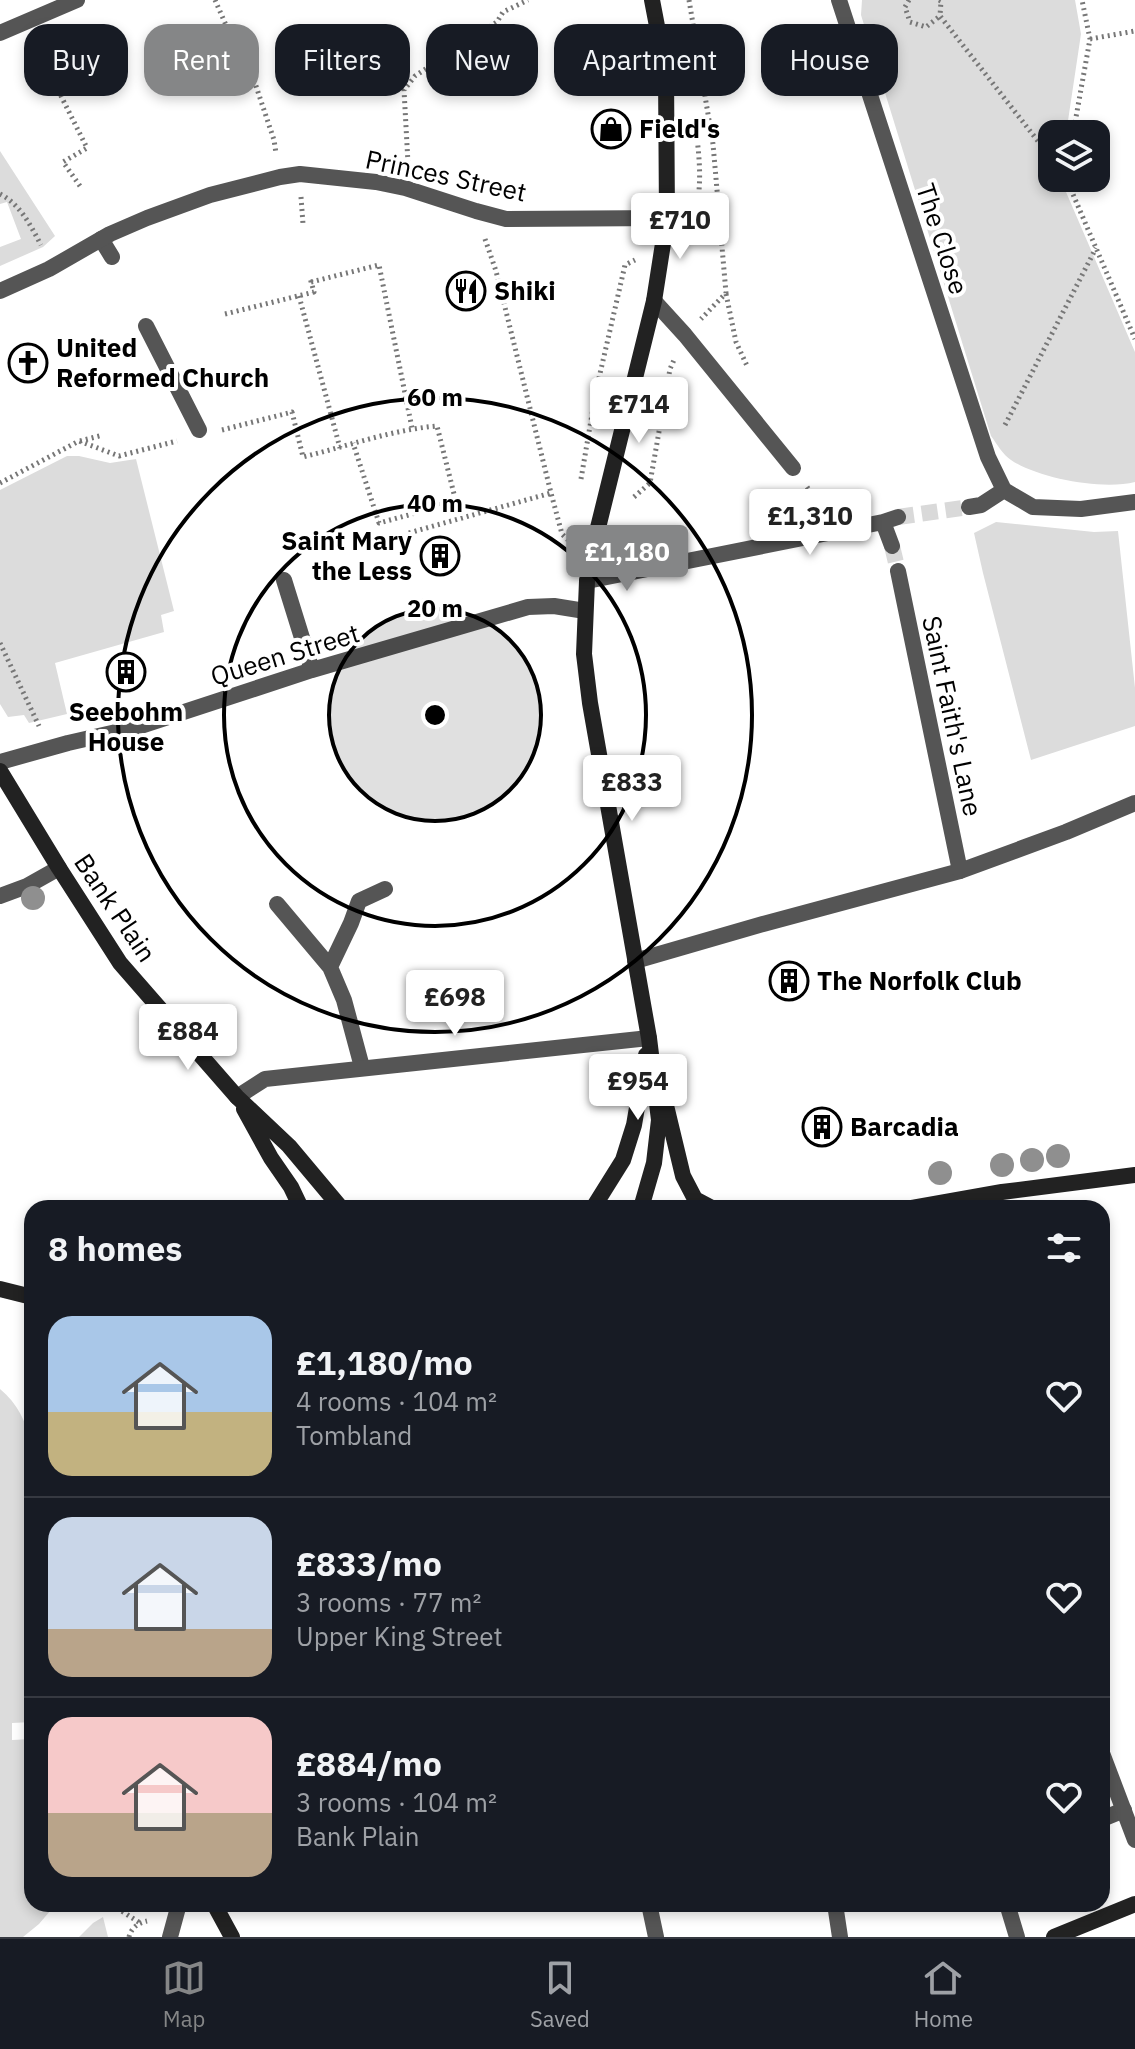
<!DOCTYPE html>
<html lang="en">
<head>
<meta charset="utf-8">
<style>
  body { margin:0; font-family:"IBM Plex Sans",sans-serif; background:#20242c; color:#f1f3f6; height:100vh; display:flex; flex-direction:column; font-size:30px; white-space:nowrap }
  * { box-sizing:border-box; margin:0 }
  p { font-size:26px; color:#9ea1a6 }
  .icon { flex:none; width:44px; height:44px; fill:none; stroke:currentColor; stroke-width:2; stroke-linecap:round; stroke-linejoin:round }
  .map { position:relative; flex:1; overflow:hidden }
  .panel { position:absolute; left:24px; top:1200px; width:1086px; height:712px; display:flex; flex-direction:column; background:#171b24; border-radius:24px; box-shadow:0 4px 12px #0003 }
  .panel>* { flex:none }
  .guide { position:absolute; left:24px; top:24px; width:1088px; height:72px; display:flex; gap:16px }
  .controls { position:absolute; left:1038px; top:120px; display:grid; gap:16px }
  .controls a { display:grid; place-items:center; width:72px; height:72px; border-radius:16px; background:#171b24; box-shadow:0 4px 12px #0003; font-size:40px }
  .price { position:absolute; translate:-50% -68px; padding:0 18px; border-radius:8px; background:#fff; color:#222; font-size:26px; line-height:52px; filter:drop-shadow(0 2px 4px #0008) }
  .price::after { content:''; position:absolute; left:50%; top:48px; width:24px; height:18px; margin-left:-12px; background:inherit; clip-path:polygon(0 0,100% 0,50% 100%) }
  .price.active { background:#858687; color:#fff }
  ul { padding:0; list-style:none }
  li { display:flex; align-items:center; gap:24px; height:200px; padding:0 24px }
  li+li { border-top:2px solid #363941 }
  li span { display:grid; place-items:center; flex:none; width:224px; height:160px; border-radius:24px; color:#555 }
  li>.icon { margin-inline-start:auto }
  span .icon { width:96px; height:96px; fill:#fffc; stroke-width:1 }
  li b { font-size:34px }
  h2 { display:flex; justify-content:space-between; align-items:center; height:96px; padding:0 24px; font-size:34px }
  .pill { padding:0 28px; border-radius:24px; background:#171b24; box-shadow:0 4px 12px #0003; font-size:28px; line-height:72px }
  .pill.active { background:#858687; color:#fff }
  .tabs { display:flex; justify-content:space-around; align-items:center; height:112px; border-top:2px solid #363941; background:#171b24; font-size:22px; color:#9ea1a6 }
  .tabs a { display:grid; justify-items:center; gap:4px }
  .tabs .active { color:#858687 }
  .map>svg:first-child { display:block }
  .green { fill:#dcdcdc }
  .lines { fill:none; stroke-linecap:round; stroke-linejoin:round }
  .street-tunnel { stroke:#d9d9d9; stroke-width:16; stroke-dasharray:16 8; stroke-linecap:butt }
  .path { stroke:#777; stroke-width:5; stroke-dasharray:2 4; stroke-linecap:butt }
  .lane { stroke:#555; stroke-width:16 }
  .street { stroke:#555; stroke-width:16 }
  .secondary { stroke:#222; stroke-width:16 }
  .tree { fill:#8f8f8f }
  .ring { fill:none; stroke:#000; stroke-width:4 }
  .labels { text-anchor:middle; stroke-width:8; stroke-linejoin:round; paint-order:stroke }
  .poi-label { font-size:26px; font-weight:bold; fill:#000; stroke:#fff; text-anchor:start }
  .street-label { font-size:26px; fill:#000; stroke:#fff }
  .centre { fill:#000; stroke:#fff; stroke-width:4 }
  .ring-label { font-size:24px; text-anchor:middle; font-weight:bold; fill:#000; stroke:#fff; stroke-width:8; stroke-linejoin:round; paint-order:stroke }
</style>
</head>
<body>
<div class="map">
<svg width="1135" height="1937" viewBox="0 0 1135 1937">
  <rect width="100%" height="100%" fill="#fff"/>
  <path class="green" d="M862,0H1075L1081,34L1066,134H1052V178H1060L1135,352V482C1103,490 1039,479 1011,460C1003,455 997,444 991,436L861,15Z
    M0,151L55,236L43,247L0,266V247L21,239L7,202L0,204Z
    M67,456H79L110,463L136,459L174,611L161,615L164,632L55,663L67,714L29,723L24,715L8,717L0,704V490Z
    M996,522L1094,532L1118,531L1135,688V726L1031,760L983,573L974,533Z
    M0,1389C18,1404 26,1422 32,1445V1722L12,1723V1740L32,1739V1904H56L39,1924L23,1937H0Z
    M103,1917L108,1937H79L93,1923Z"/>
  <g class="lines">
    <path class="street-tunnel" d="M898,517L969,507
      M892,546L898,571"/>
    <path class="path" d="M215,0L236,48L247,59L274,140L276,153
      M689,0L713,144L726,293L701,319
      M909,0L905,7L910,22L926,27L940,16
      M939,0L941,1L940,16L1052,159
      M1090,39L1135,31
      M58,90L87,148L63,162L80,186
      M1073,134L1090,39L1082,0
      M408,163L404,90L415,76L497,22L503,12L528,0
      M1066,178L1135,339
      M0,194C20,204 31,226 41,245
      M301,197L303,224
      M695,213C703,185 699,152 695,123
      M485,239L496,271L551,493L562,534L568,540
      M311,282L379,265L412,428
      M726,294L736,342L748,368
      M299,296L340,448
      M225,314L314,292L310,278
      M1005,425L1096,248
      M222,430L292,412L303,457C348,446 391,430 437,426L456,502L379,523L353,443
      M80,441L103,435
      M581,479L596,391L625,265L635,260
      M0,483L79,441L119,456L177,441
      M807,487L813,496L819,510
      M634,497L650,483L670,369L674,360
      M405,542V534L551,493
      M422,599L427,612
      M0,643L39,726
      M117,1908L140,1923
      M129,1937C131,1928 138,1923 147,1921"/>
    <path class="lane" d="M101,239L112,257
      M146,326L199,430
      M277,904L330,967L344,1000L362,1067
      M635,961L763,924L960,871
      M330,967L351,923L359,901L385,889
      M1102,1819L1124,1810
      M1007,1904L1017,1937
      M170,1937L179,1904"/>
    <path class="street" d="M839,0L988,457L1004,490L1033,507L1081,509L1135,502
      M0,33L77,0
      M0,291L49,269L110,234L147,218L210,195L280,177L300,174L376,182L405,188L476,211L506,219L667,218
      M654,301L685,335L793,468
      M969,507L981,505L1004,490
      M883,522L892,546
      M898,571L960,871L1066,832L1135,803
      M284,580L312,670
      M587,581L883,522L898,517
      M0,762L68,743L138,727L312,670L528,607L554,606L585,611
      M0,896L27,886L59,868
      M237,1097L265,1079L649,1038
      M1102,1753L1135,1840
      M649,1904L656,1937
      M835,1904L840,1937"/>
    <path class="secondary" d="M0,771L59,868L120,963L237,1097L289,1146L341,1208
      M664,1097L683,1176L695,1199L712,1208
      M244,1109L271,1158L291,1187L301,1208
      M593,1208L623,1160L634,1125L646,1055
      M641,1208L654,1163L659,1120L649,1038L590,703L584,654L587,581L592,552L654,301L667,218L666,73L652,0
      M912,1208L1002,1192L1135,1175
      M0,1289L32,1297
      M214,1904L232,1937
      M1054,1937L1135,1904"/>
  </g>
  <g class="tree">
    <circle cx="33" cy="898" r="12"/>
    <circle cx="1058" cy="1156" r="12"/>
    <circle cx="1032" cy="1160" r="12"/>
    <circle cx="1002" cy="1165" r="12"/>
    <circle cx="940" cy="1173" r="12"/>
  </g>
  <circle cx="435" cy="715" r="106" fill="#000" fill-opacity=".12"/>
  <g class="ring">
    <circle cx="435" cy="715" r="106"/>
    <circle cx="435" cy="715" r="211"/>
    <circle cx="435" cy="715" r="317"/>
  </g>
  <defs>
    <g id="shop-ring" transform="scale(2)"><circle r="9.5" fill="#fff" stroke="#000" stroke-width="1.5"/><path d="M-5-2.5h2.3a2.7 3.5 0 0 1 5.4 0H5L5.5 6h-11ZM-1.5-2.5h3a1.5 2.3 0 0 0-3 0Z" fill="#000"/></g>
    <g id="restaurant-ring" transform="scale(2)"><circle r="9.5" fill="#fff" stroke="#000" stroke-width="1.5"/><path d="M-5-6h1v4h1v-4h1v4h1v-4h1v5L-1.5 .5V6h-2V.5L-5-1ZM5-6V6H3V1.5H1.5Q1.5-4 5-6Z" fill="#000"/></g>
    <g id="church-ring" transform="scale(2)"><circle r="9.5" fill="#fff" stroke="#000" stroke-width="1.5"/><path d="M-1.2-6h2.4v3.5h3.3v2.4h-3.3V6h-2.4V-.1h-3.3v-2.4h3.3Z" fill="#000"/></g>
    <g id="building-ring" transform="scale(2)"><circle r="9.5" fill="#fff" stroke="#000" stroke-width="1.5"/><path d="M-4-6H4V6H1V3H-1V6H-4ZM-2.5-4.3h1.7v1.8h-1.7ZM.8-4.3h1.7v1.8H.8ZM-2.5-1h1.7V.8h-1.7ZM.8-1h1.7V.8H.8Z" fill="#000"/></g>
  </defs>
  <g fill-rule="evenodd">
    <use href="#shop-ring" x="611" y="129"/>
    <use href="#restaurant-ring" x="466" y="291"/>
    <use href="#church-ring" x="28" y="363"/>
    <use href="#building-ring" x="440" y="556"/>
    <use href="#building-ring" x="126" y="672"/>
    <use href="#building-ring" x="789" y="981"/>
    <use href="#building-ring" x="822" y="1127"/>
  </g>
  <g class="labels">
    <g class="poi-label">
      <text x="639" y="138">Field's</text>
      <text x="494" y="300">Shiki</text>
      <text x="56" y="357">United<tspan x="56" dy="30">Reformed Church</tspan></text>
      <text x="412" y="550" text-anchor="end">Saint Mary<tspan x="412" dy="30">the Less</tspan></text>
      <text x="126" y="721" text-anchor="middle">Seebohm<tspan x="126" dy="30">House</tspan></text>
      <text x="817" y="990">The Norfolk Club</text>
      <text x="850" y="1136">Barcadia</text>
    </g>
    <g class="street-label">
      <text transform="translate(446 176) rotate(12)" y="9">Princes Street</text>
      <text transform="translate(942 239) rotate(72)" y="9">The Close</text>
      <text transform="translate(285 655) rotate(-17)" y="9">Queen Street</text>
      <text transform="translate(952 716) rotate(78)" y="9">Saint Faith's Lane</text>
      <text transform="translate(115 908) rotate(56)" y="9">Bank Plain</text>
    </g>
  </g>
  <circle cx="435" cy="715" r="12" class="centre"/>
  <g class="ring-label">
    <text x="435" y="406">60 m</text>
    <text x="435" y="512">40 m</text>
    <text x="435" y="617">20 m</text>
  </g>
</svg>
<div class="controls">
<a><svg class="icon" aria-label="layers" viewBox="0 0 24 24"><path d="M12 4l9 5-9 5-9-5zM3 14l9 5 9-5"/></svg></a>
</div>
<b class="price" style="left:680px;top:261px">£710</b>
<b class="price" style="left:639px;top:445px">£714</b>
<b class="price" style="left:810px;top:557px">£1,310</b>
<b class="price active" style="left:627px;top:593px">£1,180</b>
<b class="price" style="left:632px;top:823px">£833</b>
<b class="price" style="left:455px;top:1038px">£698</b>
<b class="price" style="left:188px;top:1072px">£884</b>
<b class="price" style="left:638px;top:1122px">£954</b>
<div class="guide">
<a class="pill">Buy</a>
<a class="pill active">Rent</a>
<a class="pill">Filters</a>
<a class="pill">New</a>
<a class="pill">Apartment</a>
<a class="pill">House</a>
</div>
<section class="panel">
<h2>8 homes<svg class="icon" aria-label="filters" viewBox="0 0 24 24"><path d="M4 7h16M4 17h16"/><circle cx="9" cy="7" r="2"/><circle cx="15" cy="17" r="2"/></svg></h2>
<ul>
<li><span style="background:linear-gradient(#a9c7e8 60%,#c2b280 0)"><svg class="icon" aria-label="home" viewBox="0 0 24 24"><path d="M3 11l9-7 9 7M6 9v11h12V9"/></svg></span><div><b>£1,180/mo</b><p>4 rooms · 104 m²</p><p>Tombland</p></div><svg class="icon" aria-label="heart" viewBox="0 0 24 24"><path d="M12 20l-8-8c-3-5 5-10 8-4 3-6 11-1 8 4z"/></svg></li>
<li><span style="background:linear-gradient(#c9d6e8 70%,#b9a48a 0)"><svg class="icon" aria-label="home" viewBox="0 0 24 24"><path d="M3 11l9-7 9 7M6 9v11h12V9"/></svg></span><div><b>£833/mo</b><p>3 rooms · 77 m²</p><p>Upper King Street</p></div><svg class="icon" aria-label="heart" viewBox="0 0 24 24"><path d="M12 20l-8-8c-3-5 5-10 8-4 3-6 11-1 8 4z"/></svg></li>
<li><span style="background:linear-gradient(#f6c9c9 60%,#b9a48a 0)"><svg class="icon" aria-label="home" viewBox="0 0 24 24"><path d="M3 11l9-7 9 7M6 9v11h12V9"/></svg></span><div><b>£884/mo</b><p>3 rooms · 104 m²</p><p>Bank Plain</p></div><svg class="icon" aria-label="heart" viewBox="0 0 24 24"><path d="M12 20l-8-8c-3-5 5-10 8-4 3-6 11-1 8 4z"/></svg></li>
</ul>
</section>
</div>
<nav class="tabs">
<a class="active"><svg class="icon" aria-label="map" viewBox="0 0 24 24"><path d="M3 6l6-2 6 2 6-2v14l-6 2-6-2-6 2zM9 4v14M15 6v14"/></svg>Map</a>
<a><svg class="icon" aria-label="saved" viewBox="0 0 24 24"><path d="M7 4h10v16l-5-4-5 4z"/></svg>Saved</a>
<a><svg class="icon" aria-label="home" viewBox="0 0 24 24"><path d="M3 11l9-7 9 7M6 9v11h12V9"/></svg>Home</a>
</nav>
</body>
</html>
